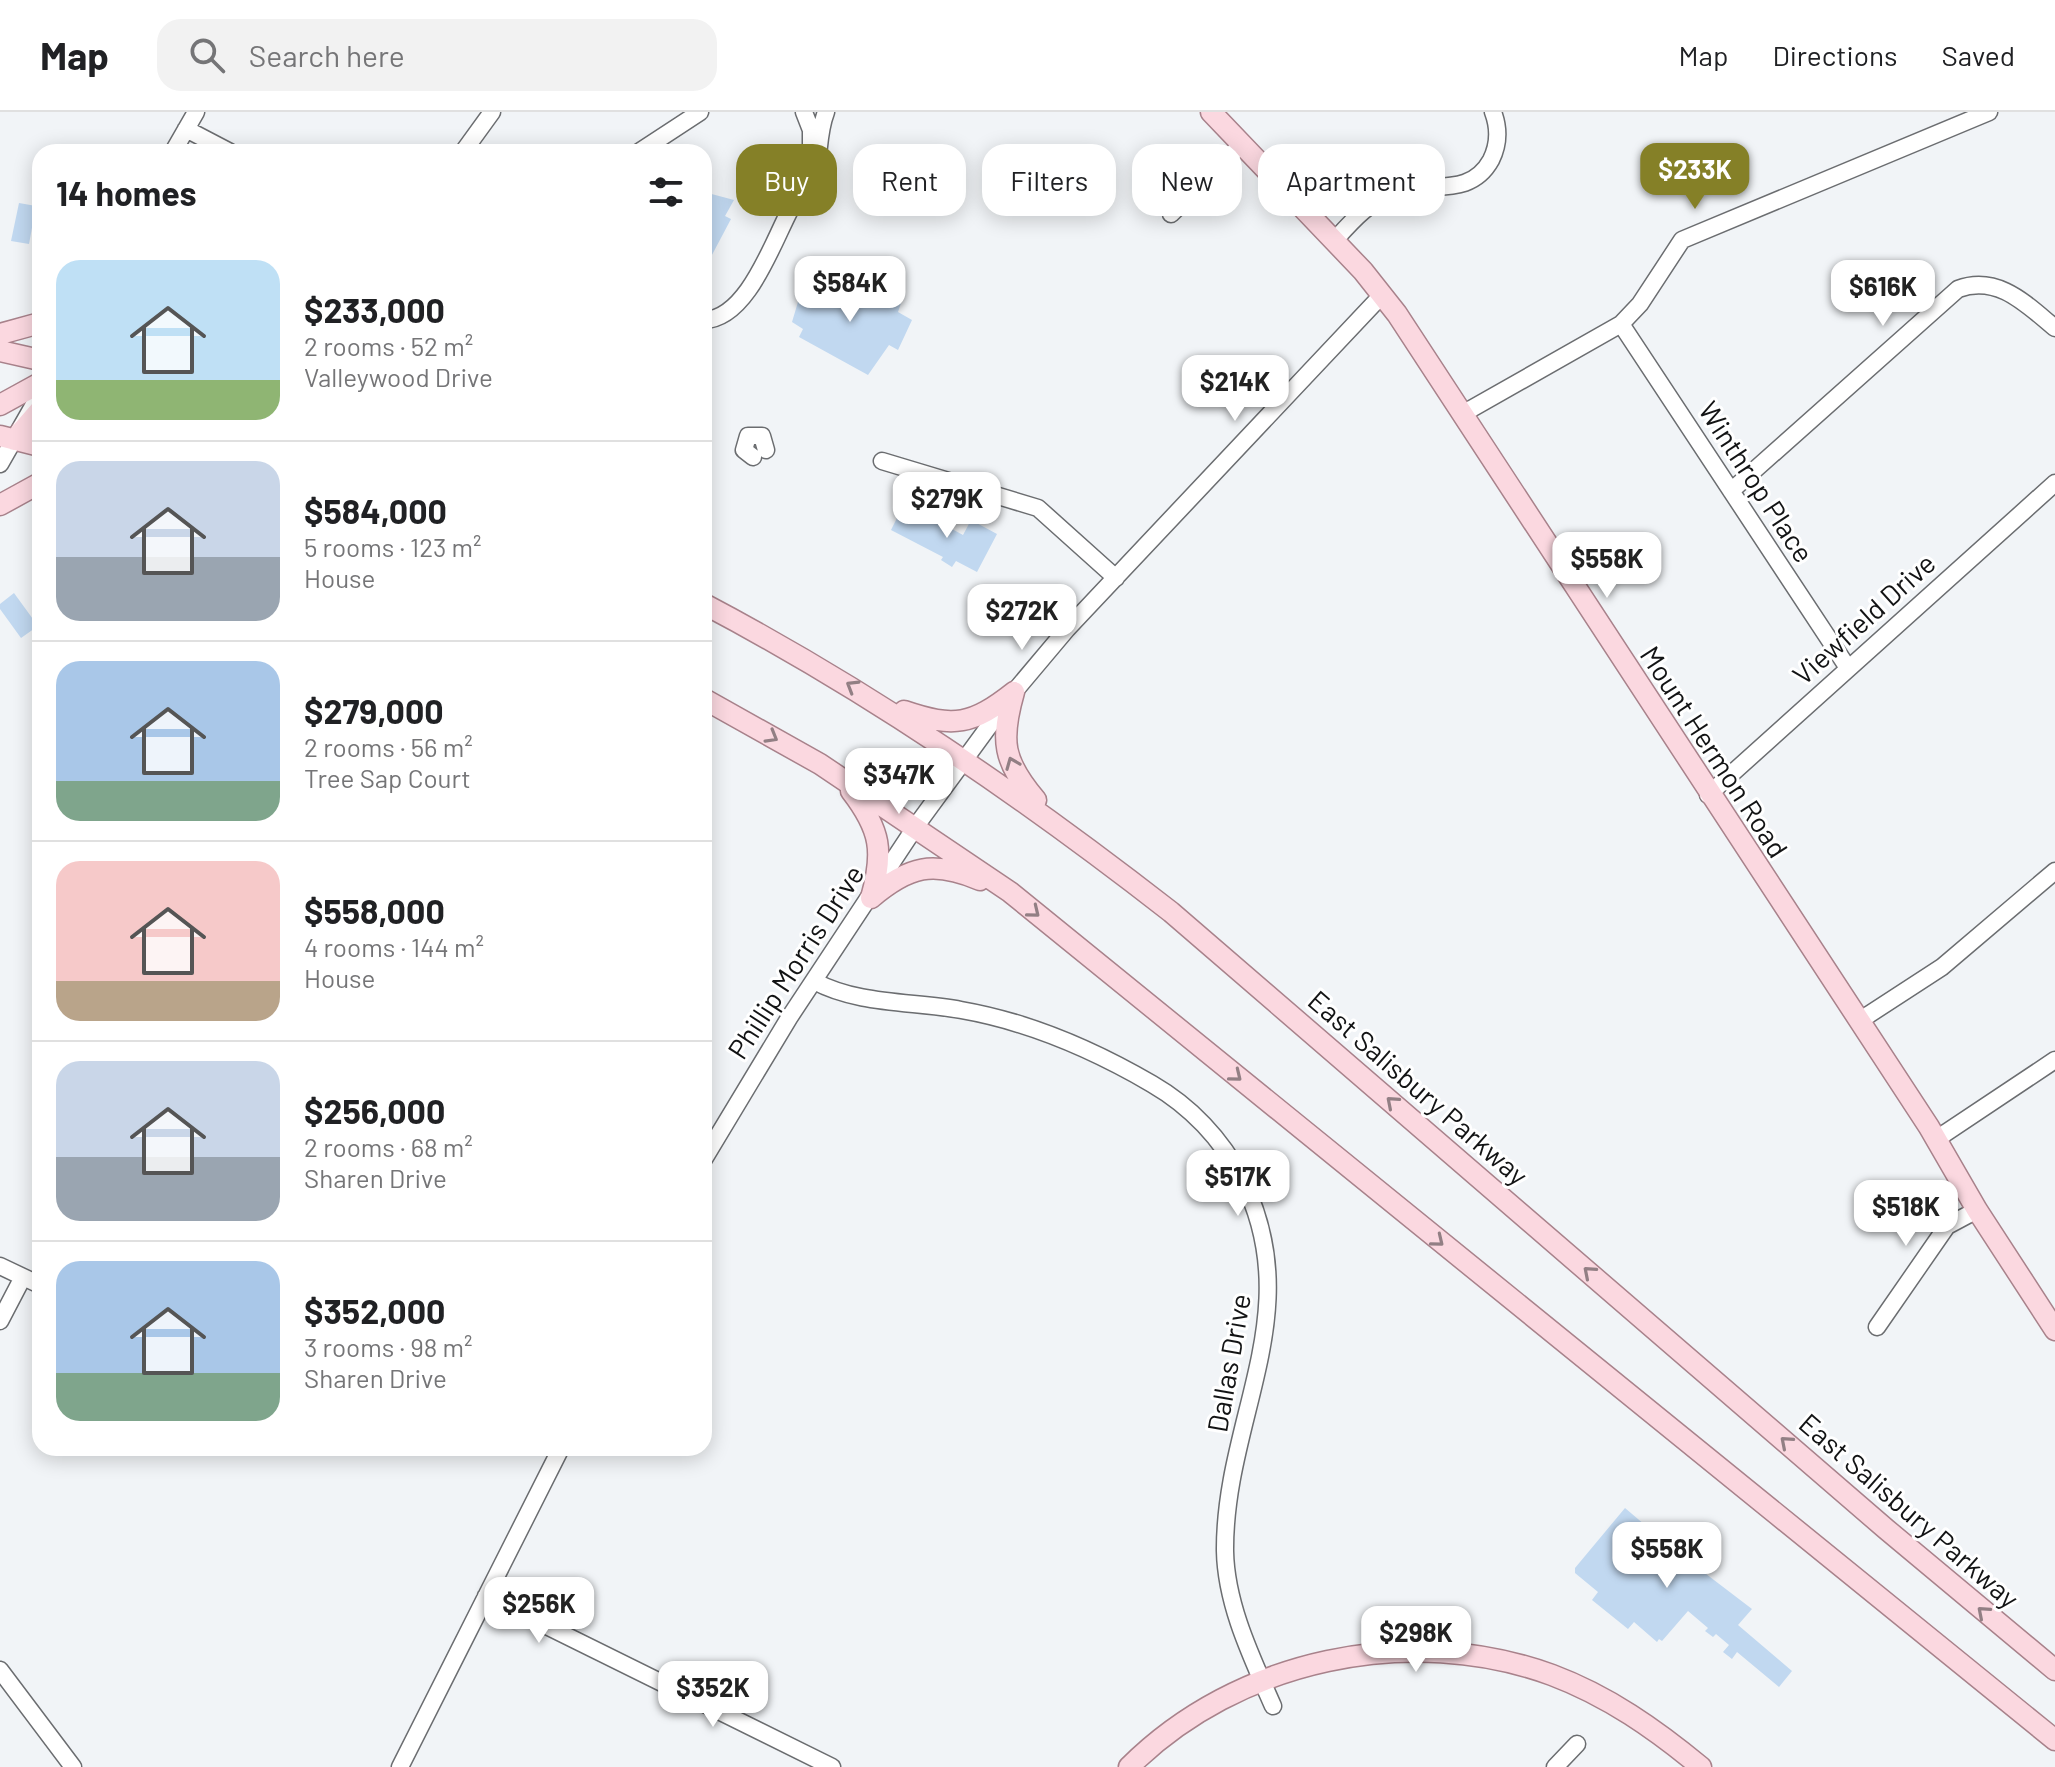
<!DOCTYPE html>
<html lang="en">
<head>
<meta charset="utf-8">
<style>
  body { margin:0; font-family:Barlow,sans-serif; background:#f2f2f2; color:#202124; height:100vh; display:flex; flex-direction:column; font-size:30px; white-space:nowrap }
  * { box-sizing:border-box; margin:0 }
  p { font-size:26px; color:#757577 }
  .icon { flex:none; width:44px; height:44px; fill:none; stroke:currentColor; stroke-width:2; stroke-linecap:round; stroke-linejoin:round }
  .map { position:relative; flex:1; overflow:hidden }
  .side { position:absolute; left:32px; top:32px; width:680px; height:1312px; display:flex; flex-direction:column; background:#fff; border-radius:24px; box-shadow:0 4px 20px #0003 }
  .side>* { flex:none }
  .top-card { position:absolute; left:736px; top:32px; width:760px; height:72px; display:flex; gap:16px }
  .price { position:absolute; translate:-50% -68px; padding:0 18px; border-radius:16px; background:#fff; color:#222; font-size:26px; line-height:52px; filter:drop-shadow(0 2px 4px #0008) }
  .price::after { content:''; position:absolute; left:50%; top:48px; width:24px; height:18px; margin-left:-12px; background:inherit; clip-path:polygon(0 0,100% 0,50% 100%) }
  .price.current { background:#858027; color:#fff }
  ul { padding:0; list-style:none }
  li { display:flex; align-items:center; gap:24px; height:200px; padding:0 24px }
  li+li { border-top:2px solid #e0e0e0 }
  li span { display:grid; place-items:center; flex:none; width:224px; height:160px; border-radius:24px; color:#555 }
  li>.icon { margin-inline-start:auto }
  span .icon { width:96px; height:96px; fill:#fffc; stroke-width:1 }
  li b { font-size:34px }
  h2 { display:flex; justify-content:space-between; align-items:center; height:96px; padding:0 24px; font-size:34px }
  .tag { padding:0 28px; border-radius:24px; background:#fff; box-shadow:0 4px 20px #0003; font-size:28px; line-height:72px }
  .tag.current { background:#858027; color:#fff }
  header { display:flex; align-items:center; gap:48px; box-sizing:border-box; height:112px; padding:0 40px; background:#fff; border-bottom:2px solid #e0e0e0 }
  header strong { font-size:38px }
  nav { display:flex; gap:44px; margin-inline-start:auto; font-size:28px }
  .search { width:560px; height:72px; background:#f2f2f2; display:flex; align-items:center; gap:20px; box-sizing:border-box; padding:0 28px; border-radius:24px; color:#757577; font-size:30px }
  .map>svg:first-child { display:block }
  .building { fill:#c1d8f0 }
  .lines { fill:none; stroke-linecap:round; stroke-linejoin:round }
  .minor-casing { stroke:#6b6d70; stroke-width:19 }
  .major-casing { stroke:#a8828b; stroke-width:23 }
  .minor { stroke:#fff; stroke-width:16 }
  .major { stroke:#fbd8e0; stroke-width:20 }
  .oneway { stroke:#927f84 }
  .labels { text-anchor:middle; stroke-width:6; stroke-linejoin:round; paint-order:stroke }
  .street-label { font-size:28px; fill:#121314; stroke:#fff }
</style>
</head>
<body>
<header>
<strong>Map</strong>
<div class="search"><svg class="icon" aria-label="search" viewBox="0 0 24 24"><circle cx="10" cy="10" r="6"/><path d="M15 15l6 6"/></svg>Search here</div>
<nav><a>Map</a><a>Directions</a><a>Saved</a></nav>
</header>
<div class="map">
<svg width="2055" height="1655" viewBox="0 0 2055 1655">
  <rect width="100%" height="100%" fill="#f1f4f7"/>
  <path class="building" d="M704,80L734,88L725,104L731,107L704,158Z
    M19,91L36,94L29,132L11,129Z
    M830,165L885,194L890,186L901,191L898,200L912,208L898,238L889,233L868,263L799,225L803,217L792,210L801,180L807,182L816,168L826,174Z
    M901,398L924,410L928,404L963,423L971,408L997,422L977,460L956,449L952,455L941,448L943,445L891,418Z
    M14,481L38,514L21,526L0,497V492Z
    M1625,1396L1645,1413L1660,1411L1672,1419L1691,1437L1693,1452L1752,1497L1738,1513L1792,1559L1779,1575L1737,1540L1732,1547L1723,1540L1729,1533L1716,1522L1713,1525L1705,1519L1708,1516L1688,1499L1662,1529L1659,1527L1657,1530L1634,1510L1628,1517L1592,1488L1598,1480L1575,1461V1456Z"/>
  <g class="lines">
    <g class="minor-casing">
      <path id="minor" d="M804,0L811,18V37
        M186,17L230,40
        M173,40L196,0
        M463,40L492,0
        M639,40L700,0
        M1171,102L1241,33
        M1334,129C1352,109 1370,88 1397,80C1431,69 1470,86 1491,48C1499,32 1499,16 1493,0
        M704,208C747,207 772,132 790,98C828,69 812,36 826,0
        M1621,212L1848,556
        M1464,301L1621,212L1640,192L1682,128L1989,0
        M753,345L744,338L748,324H762L766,338
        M882,349L1038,396L1116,466
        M0,352L40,282
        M1731,379L1958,177C1998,162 2027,193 2055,216
        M1708,683L2055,371
        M814,869C858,893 913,889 961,898C1030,910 1092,937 1152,972C1190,994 1222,1027 1242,1067C1309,1200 1224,1306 1225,1439C1226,1493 1252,1546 1273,1594
        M1859,909L1942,855L2055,759
        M1935,1028L2055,948
        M704,1047L789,906L916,714L1014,580L1067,517L1382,183
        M0,1154L40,1173
        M0,1209L23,1165
        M1877,1215L1947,1114L1977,1098
        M486,1484L832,1655
        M0,1558L73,1655
        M400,1655L561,1336
        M1555,1655L1577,1632"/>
    </g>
    <g class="major-casing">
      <path id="major" d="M1211,0L1363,159L1397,202L1929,1015L1977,1098L2055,1218
        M0,222L40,211
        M0,239L40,248
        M0,293L40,271
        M0,324L40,334
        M14,328L40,298
        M0,393L40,371
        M704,492C871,580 1022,684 1171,800L1886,1417L2055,1558
        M1014,580C1000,629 1003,649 1036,688
        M704,587L820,652L1010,780L2055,1628
        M904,599C954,616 972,613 1014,580
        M851,679C881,718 884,740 871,786
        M871,786C909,754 933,748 980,768
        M1129,1655C1237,1547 1410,1511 1552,1563C1608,1584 1655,1617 1701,1655"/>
    </g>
    <use href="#minor" class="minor"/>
    <use href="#major" class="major"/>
  </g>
  <defs><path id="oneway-chevron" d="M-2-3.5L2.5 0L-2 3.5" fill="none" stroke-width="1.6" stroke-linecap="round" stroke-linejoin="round" transform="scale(2)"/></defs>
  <g class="oneway">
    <use href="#oneway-chevron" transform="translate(852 574) rotate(-149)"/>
    <use href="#oneway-chevron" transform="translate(772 625) rotate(30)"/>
    <use href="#oneway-chevron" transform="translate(1012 651) rotate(-112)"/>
    <use href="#oneway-chevron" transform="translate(1034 800) rotate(39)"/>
    <use href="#oneway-chevron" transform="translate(1236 964) rotate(39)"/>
    <use href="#oneway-chevron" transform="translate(1392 990) rotate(-139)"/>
    <use href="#oneway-chevron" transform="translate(1438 1129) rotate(39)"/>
    <use href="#oneway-chevron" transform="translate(1589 1160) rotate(-139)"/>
    <use href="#oneway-chevron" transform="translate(1786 1330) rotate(-139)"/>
    <use href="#oneway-chevron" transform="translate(1983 1500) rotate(-139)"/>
  </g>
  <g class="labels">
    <g class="street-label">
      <text transform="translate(1756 370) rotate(57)" y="10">Winthrop Place</text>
      <text transform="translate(1864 507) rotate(-42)" y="10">Viewfield Drive</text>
      <text transform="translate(1714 640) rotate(57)" y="10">Mount Hermon Road</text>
      <text transform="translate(796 850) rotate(-57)" y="10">Phillip Morris Drive</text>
      <text transform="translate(1418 976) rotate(41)" y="10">East Salisbury Parkway</text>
      <text transform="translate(1229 1251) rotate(-80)" y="10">Dallas Drive</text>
      <text transform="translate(1909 1399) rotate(41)" y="10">East Salisbury Parkway</text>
    </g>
  </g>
</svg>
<b class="price current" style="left:1695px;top:99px">$233K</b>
<b class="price" style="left:850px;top:212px">$584K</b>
<b class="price" style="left:1883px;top:216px">$616K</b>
<b class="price" style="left:1235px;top:311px">$214K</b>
<b class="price" style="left:947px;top:428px">$279K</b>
<b class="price" style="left:1607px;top:488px">$558K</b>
<b class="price" style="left:1022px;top:540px">$272K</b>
<b class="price" style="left:899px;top:704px">$347K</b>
<b class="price" style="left:1238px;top:1106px">$517K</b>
<b class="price" style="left:1906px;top:1136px">$518K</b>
<b class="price" style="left:1667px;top:1478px">$558K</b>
<b class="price" style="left:539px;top:1533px">$256K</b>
<b class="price" style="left:1416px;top:1562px">$298K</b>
<b class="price" style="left:713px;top:1617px">$352K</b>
<div class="top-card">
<a class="tag current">Buy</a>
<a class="tag">Rent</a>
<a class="tag">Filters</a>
<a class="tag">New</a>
<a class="tag">Apartment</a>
</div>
<section class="side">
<h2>14 homes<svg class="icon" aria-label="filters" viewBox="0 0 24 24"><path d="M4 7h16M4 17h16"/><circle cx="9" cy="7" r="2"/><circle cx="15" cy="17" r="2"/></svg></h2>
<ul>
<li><span style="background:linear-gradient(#bfe0f5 75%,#8fb573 0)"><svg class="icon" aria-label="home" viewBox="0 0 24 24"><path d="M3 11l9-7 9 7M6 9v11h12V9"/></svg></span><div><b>$233,000</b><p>2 rooms · 52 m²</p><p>Valleywood Drive</p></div></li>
<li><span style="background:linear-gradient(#c9d6e8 60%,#9aa5b1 0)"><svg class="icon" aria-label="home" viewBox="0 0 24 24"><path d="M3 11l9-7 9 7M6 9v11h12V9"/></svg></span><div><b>$584,000</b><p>5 rooms · 123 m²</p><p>House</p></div></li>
<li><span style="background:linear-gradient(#a9c7e8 75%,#7fa58c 0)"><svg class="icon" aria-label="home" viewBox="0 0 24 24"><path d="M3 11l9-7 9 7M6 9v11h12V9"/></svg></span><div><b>$279,000</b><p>2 rooms · 56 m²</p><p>Tree Sap Court</p></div></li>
<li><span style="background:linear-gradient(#f6c9c9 75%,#b9a48a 0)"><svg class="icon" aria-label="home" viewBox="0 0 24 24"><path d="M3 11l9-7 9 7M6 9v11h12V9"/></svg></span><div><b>$558,000</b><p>4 rooms · 144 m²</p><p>House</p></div></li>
<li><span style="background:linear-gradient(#c9d6e8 60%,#9aa5b1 0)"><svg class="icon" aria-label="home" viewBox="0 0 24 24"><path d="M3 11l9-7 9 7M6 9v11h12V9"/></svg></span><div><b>$256,000</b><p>2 rooms · 68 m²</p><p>Sharen Drive</p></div></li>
<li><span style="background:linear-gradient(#a9c7e8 70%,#7fa58c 0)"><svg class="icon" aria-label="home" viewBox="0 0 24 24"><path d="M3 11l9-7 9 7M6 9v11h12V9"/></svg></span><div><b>$352,000</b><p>3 rooms · 98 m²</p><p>Sharen Drive</p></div></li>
</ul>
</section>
</div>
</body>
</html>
